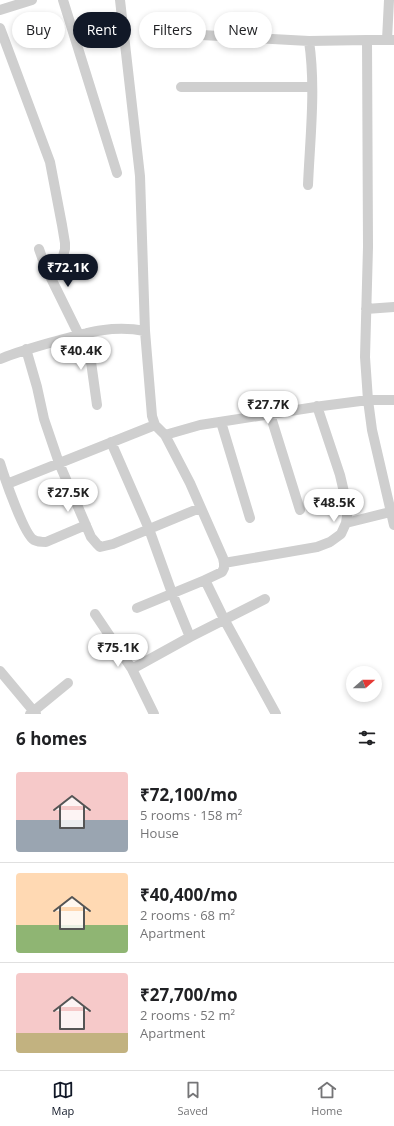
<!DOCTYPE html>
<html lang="en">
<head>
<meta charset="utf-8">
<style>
  body { margin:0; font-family:"Open Sans",sans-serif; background:#f2f2f2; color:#202124; height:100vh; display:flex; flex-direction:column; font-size:15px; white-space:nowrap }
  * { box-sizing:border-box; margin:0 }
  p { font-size:13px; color:#757577 }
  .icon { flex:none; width:22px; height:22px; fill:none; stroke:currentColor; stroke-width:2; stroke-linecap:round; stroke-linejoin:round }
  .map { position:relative; height:714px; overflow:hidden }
  .sheet { display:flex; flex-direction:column; background:#fff; flex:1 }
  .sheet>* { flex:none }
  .banner { position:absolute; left:12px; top:12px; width:370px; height:36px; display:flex; gap:8px }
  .needle { width:26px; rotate:69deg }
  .tools { position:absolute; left:346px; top:666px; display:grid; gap:8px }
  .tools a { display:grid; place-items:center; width:36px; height:36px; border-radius:50%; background:#fff; box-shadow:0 2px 6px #0003; font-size:20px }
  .price { position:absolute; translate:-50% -34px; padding:0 9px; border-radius:14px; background:#fff; color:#222; font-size:13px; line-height:26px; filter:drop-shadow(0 1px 2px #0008) }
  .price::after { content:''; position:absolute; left:50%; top:24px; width:12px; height:9px; margin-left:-6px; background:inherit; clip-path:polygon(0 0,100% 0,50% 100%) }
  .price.on { background:#111827; color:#fff }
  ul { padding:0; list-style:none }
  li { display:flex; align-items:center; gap:12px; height:100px; padding:0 16px }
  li+li { border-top:1px solid #e0e0e0 }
  li span { display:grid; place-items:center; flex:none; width:112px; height:80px; border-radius:4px; color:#555 }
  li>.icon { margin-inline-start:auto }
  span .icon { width:48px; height:48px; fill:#fffc; stroke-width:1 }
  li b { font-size:17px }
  h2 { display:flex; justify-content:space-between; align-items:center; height:48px; padding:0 16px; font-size:17px }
  .chip { padding:0 14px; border-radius:18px; background:#fff; box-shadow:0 2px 6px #0003; font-size:14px; line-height:36px }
  .chip.on { background:#111827; color:#fff }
  .tab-bar { display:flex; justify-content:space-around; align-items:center; height:56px; border-top:1px solid #e0e0e0; background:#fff; font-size:11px; color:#757577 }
  .tab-bar a { display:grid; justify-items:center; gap:2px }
  .tab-bar .on { color:#111827 }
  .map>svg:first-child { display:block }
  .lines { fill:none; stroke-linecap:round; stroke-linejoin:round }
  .street { stroke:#cfcfcf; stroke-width:10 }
</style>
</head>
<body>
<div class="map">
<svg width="394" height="714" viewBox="0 0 394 714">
  <rect width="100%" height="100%" fill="#fff"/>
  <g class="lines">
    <path class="street" d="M63,0L117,173
      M120,0L140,176L145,331L152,416L155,425L165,435L190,483L223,558L224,563V568L222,572L205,580L137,608
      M0,10L32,0
      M0,28L50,162L62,225L65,243V249L63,256L57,261L45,266
      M165,33L309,41
      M387,40L389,0
      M394,40H367L368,247L365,357L368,400H394
      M181,87H312
      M308,185C310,138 316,88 309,41L367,40
      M39,249L45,266L79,335
      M366,309L394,307
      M87,333L97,405
      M26,349L37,387L44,419L59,463L91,537L97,544L100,547L113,544L200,508
      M0,359C20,351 39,346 60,340C89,332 114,325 145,331
      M270,414L300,510
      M221,422L250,518
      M165,435L200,425L322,406L368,400L372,430L394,525
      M111,442L149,529L172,593L190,637
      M0,463C4,476 24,535 34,540C38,542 42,542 46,542L86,525
      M7,484L155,425
      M346,523L394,511
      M224,563L317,547L330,542L341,534L346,523L348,509L340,475L317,406
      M205,580L224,619L276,714
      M95,614L132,669L154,714
      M132,669L190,637L265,599
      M0,671L36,714
      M30,714L68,683"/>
  </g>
</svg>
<div class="tools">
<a><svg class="needle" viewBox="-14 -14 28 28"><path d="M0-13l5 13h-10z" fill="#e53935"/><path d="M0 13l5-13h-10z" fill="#757577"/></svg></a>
</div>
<b class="price on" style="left:68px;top:288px">₹72.1K</b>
<b class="price" style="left:81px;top:371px">₹40.4K</b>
<b class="price" style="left:268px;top:425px">₹27.7K</b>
<b class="price" style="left:68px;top:513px">₹27.5K</b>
<b class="price" style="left:334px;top:523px">₹48.5K</b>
<b class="price" style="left:118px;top:668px">₹75.1K</b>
<div class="banner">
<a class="chip">Buy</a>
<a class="chip on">Rent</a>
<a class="chip">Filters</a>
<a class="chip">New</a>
</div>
</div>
<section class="sheet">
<h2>6 homes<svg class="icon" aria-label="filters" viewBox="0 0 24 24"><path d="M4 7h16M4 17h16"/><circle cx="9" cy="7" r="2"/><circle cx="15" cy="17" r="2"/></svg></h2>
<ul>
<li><span style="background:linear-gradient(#f6c9c9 60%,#9aa5b1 0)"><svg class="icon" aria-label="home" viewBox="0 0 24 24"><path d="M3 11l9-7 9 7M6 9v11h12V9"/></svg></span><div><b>₹72,100/mo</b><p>5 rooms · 158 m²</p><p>House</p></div></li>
<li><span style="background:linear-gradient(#ffd9b3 65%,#8fb573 0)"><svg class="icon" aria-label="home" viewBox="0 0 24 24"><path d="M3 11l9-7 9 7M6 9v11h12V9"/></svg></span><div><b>₹40,400/mo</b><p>2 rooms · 68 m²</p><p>Apartment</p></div></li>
<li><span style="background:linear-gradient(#f6c9c9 75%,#c2b280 0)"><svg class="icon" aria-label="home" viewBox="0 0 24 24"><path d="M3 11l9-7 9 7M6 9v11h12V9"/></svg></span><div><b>₹27,700/mo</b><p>2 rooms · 52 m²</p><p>Apartment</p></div></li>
</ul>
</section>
<nav class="tab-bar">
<a class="on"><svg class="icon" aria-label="map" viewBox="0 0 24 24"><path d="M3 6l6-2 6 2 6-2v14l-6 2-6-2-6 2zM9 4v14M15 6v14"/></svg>Map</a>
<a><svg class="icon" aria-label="saved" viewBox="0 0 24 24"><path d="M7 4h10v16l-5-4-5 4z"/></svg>Saved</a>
<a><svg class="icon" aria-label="home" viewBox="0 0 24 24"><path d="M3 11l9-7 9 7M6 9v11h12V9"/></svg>Home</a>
</nav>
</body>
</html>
